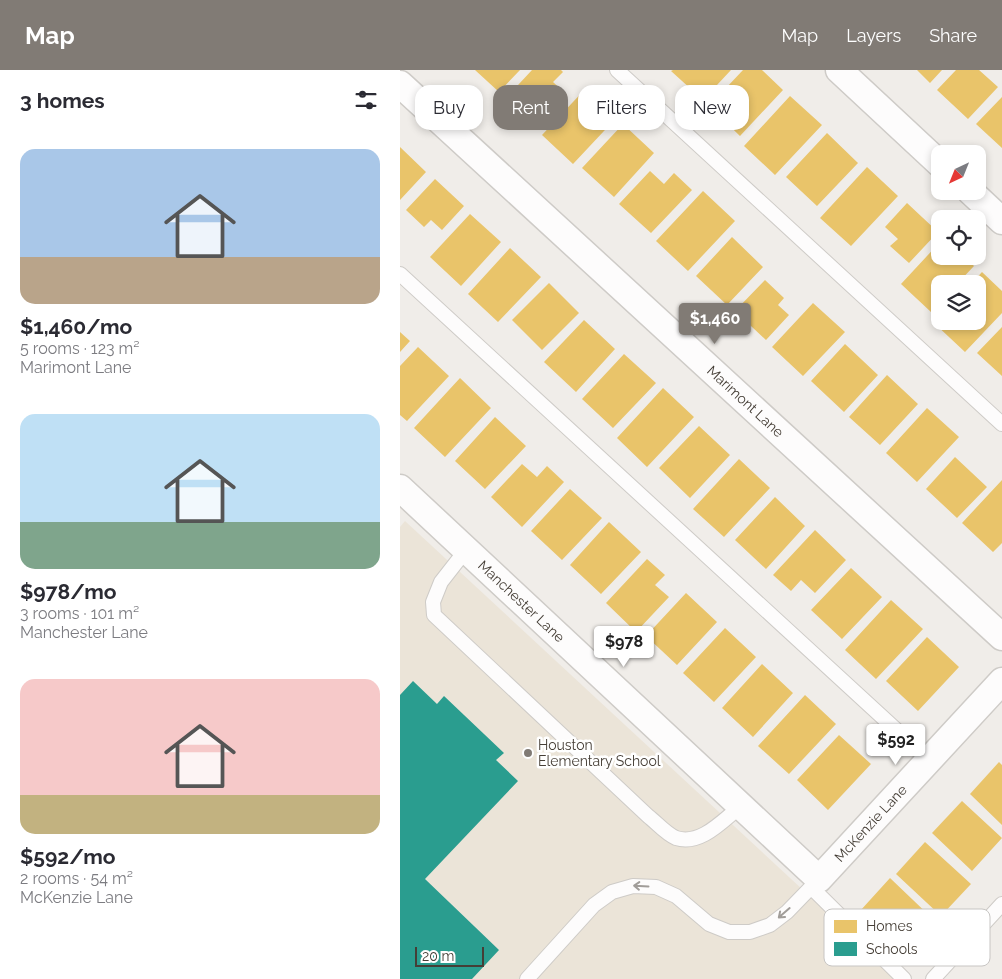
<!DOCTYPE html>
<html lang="en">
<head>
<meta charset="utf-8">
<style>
  body { margin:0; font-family:Raleway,sans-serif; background:#f7f7f7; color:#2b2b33; height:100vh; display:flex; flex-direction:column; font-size:19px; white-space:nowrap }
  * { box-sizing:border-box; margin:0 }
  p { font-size:16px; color:#7c7c81 }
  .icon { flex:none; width:28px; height:28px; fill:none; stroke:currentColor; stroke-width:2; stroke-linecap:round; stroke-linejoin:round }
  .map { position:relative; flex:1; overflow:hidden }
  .drawer { display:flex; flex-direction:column; background:#fff; width:400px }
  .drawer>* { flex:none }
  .top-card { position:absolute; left:15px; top:15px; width:475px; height:45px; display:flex; gap:10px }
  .needle { width:32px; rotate:223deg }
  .controls { position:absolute; left:531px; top:75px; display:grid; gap:10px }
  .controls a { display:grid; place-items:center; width:55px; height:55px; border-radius:10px; background:#fff; box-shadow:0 2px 8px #0003; font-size:25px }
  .scale { position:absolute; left:15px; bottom:12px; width:69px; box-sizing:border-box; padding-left:5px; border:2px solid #453e36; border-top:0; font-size:14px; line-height:18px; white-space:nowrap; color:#453e36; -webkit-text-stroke:4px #fff; paint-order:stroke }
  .price { position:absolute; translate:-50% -42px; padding:0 11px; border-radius:5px; background:#fff; color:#222; font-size:16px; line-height:32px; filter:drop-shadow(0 1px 2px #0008) }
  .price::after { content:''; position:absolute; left:50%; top:30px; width:15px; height:11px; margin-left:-8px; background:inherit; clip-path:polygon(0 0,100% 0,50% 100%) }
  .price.on { background:#817b75; color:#fff }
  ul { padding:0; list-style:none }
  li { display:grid; align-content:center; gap:10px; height:265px; padding:0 20px }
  li span { display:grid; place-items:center; height:155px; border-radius:15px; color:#555 }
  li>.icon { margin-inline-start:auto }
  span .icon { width:90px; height:90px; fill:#fffc; stroke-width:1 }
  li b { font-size:21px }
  h2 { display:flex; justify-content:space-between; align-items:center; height:60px; padding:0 20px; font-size:21px }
  .chip { padding:0 18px; border-radius:15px; background:#fff; box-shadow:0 2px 8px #0003; font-size:18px; line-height:45px }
  .chip.on { background:#817b75; color:#fff }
  header { display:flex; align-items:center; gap:30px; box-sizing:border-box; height:70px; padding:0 25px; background:#817b75; color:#fff }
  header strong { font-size:24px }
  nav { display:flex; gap:28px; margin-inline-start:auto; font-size:18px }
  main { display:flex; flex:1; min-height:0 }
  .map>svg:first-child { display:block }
  .education { fill:#ebe4d8 }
  .homes { fill:#e9c46a }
  .schools { fill:#2a9d8f }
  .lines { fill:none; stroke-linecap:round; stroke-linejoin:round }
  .service-casing { stroke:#cecbc7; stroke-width:16 }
  .minor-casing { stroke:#cecbc7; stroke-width:29 }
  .service { stroke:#fdfcfc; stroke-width:14 }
  .minor { stroke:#fdfcfc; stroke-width:26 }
  .oneway { stroke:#a19d99 }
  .poi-dot { fill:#817b75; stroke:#fff; stroke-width:2 }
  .labels { text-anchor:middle; stroke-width:5; stroke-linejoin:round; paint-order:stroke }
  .street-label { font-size:14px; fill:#453e36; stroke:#fff }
  .poi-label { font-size:14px; fill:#453e36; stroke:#fff; text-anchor:start }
  .key { fill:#fff; stroke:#c7c5c3; stroke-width:1 }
  .key-label { font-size:14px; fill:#453e36 }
</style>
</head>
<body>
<header>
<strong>Map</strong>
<nav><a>Map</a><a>Layers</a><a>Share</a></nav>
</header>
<main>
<section class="drawer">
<h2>3 homes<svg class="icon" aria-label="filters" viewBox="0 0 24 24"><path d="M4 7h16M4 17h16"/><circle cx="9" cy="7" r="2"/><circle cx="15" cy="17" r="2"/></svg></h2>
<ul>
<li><span style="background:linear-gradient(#a9c7e8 70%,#b9a48a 0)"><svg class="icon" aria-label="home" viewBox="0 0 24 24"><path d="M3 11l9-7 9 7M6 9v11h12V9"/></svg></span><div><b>$1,460/mo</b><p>5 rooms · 123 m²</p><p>Marimont Lane</p></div></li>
<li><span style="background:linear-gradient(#bfe0f5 70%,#7fa58c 0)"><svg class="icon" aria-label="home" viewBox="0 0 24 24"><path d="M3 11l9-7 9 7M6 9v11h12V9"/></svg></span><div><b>$978/mo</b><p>3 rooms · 101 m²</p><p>Manchester Lane</p></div></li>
<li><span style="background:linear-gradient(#f6c9c9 75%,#c2b280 0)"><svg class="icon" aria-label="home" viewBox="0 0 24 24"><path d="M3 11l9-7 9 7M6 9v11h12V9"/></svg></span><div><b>$592/mo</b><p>2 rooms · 54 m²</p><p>McKenzie Lane</p></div></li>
</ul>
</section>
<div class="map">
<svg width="602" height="909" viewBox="0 0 602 909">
  <rect width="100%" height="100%" fill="#f0ede9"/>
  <path class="education" d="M5,451L499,909H0V457Z"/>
  <path class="homes" d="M75,0H120L99,22Z
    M132,0H161L163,2L153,12L167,25L135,59L104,30Z
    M273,0H331L303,30L271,1Z
    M343,0H362L383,20L340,66L309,36Z
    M517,0H542L530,13Z
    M556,0H579L598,17L568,49L537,20Z
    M188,16L219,45L173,94L142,65Z
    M390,26L422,55L375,105L344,76Z
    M602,27V78L576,54Z
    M223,54L254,83L214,127L182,98Z
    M427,63L458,93L417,136L386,107Z
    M0,77L26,102L0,130Z
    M467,97L498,126L451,176L420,148Z
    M250,101L264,114L274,103L292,120L251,163L219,134Z
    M35,109L64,136L42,160L31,150L24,157L6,140Z
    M303,121L335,151L288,201L256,171Z
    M507,133L538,162L509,193L490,176L498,169L485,157Z
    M70,144L101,172L61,216L30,187Z
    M332,167L363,197L327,235L296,206Z
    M540,172V186H564L574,196L557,214H540V232L531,242L501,214Z
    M110,178L141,207L98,252L68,224Z
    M582,202L602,221V243L565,282L534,253L540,247V251H578V214H571Z
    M365,210L384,228L378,235L389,245L366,270L335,241Z
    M149,213L179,243L142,280L112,250Z
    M413,233L445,262L403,306L372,277Z
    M184,250L215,279L176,322L144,292Z
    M602,257V306L577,283Z
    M0,262L10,271L0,282Z
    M445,274L478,305L444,342L411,311Z
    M18,277L49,306L7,351L0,345V296Z
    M224,284L256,313L213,358L182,329Z
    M487,305L518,334L480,375L449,347Z
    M60,308L91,338L45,387L14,358Z
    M263,318L294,347L247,397L217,368Z
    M527,338L559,367L517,412L486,383Z
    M95,347L126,376L85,419L55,391Z
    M299,356L330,385L290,428L259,398Z
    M555,387L587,417L557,448L526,419Z
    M339,389L370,418L324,467L293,439Z
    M122,394L137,407L147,396L164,412L122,457L91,427Z
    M602,410V473L593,482L562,453Z
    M170,419L202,448L162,490L131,461Z
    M375,427L405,456L366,499L335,470Z
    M209,452L241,482L201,524L170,495Z
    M415,460L446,490L415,523L401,510L391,521L373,505Z
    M247,489L265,505L255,515L269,527L236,562L206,533Z
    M451,498L482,527L442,569L411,540Z
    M286,523L317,552L277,595L246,566Z
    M491,530L523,559L476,609L445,580Z
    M325,558L356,587L314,632L283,603Z
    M527,567L559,597L518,641L486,611Z
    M362,594L393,623L353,667L322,638Z
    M405,625L436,654L389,704L358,676Z
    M439,665L471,694L428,740L397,710Z
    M599,692L602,695V755L570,724Z
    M562,731L602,768L572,801L532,763Z
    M525,772L571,814L541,846L496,804Z
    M490,808L535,851L518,870L507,860L494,873L460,841Z"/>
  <path class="schools" d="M13,611L37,634L44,626L104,683L96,690L118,711L25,809L99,880L72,909H0V625Z"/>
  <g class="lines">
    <g class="service-casing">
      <path id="service" d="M217,0L602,354
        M0,204L529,690
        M66,480L41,512L33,532L34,545L248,746C256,752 266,764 276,768C301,776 323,750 341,736
        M411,817L504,909
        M127,909L194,835L212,822L233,816L256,817L276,826L309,854L329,862H350L370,855L387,842L419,809
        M533,909L602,834"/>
    </g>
    <g class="minor-casing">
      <g id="minor">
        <path d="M439,0L540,94"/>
        <path id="s1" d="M0,14L602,567"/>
        <path d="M570,121L602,151"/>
        <path id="s2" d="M0,418L419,809L602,611"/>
      </g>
    </g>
    <use href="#service" class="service"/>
    <use href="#minor" class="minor"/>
  </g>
  <defs><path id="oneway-shaft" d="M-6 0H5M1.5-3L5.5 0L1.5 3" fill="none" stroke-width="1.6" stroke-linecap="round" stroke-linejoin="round" transform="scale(1.25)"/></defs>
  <g class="oneway">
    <use href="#oneway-shaft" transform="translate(241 816) rotate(-177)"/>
    <use href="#oneway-shaft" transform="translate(384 843) rotate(139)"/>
  </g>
  <circle class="poi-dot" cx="128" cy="683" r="5"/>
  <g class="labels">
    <g class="street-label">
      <text dy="5" stroke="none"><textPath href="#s1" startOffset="469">Marimont Lane</textPath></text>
      <text dy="5" stroke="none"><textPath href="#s2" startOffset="166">Manchester Lane</textPath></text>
      <text dy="5" stroke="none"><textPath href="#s2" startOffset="649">McKenzie Lane</textPath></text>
    </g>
    <g class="poi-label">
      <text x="138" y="680">Houston<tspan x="138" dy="16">Elementary School</tspan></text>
    </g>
  </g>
  <rect x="424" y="839" width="166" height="57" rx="8" class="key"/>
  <rect x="434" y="850" width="23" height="13" fill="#e9c46a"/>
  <rect x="434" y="872" width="23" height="14" fill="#2a9d8f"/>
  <g class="key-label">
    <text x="466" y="861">Homes</text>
    <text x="466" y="884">Schools</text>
  </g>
</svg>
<div class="controls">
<a><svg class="needle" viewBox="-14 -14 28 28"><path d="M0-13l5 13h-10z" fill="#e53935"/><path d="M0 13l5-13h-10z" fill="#7c7c81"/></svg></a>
<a><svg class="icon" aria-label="locate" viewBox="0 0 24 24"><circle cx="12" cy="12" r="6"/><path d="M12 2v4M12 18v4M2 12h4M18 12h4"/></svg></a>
<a><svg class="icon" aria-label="layers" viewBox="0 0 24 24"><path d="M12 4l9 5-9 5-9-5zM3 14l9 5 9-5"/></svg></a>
</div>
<div class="scale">20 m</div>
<b class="price on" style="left:315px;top:275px">$1,460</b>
<b class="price" style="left:224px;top:598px">$978</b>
<b class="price" style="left:496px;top:696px">$592</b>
<div class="top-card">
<a class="chip">Buy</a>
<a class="chip on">Rent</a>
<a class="chip">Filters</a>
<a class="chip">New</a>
</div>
</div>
</main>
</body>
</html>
